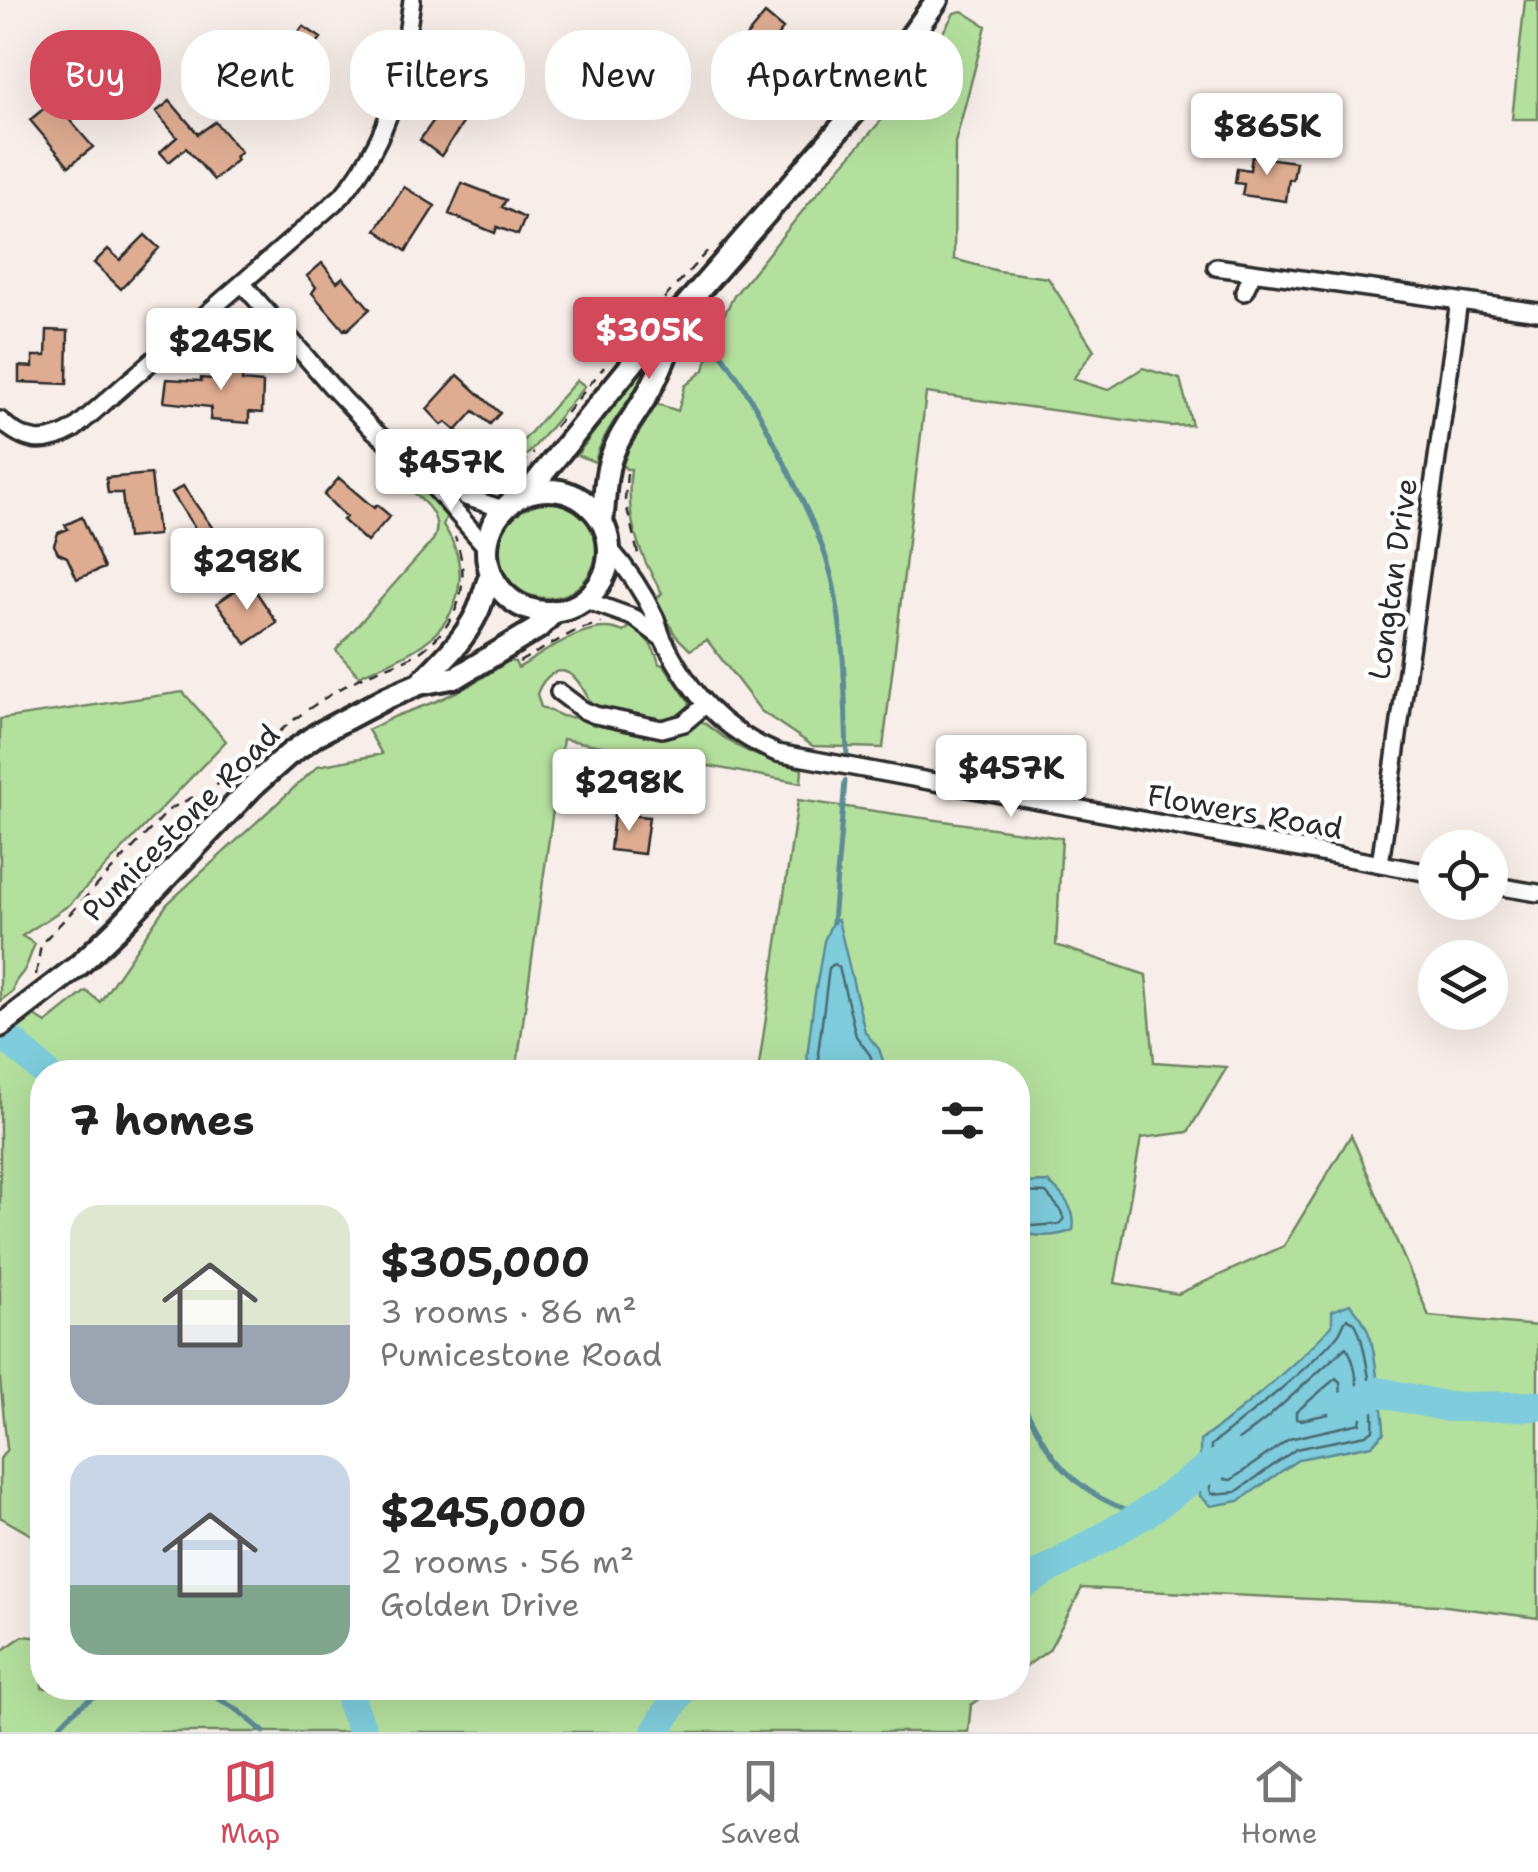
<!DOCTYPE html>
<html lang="en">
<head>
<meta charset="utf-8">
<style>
  body { margin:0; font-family:"Shantell Sans",sans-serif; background:#f2f2f2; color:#222; height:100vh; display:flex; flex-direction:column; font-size:38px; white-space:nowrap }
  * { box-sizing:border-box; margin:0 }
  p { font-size:32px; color:#767676 }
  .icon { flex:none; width:55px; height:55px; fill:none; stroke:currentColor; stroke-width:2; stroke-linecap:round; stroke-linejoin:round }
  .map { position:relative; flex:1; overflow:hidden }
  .sheet { position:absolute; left:30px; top:1060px; width:1000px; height:640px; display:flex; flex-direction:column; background:#fff; border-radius:40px; box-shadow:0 10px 40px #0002 }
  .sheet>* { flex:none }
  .banner { position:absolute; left:30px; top:30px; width:1000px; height:90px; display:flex; gap:20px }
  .buttons { position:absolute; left:1418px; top:830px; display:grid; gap:20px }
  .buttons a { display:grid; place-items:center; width:90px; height:90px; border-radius:50%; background:#fff; box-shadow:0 10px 40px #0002; font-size:50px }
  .price { position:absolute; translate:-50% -85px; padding:0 22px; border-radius:10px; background:#fff; color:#222; font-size:32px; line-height:65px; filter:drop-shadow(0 2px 5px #0008) }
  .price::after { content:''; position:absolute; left:50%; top:60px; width:30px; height:22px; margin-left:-15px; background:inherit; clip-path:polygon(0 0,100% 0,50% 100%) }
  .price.on { background:#d1495b; color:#fff }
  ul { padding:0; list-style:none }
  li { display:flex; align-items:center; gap:30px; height:250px; padding:0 40px }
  li span { display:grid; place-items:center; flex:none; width:280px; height:200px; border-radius:30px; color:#555 }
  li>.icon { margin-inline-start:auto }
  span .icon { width:120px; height:120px; fill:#fffc; stroke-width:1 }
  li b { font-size:42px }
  h2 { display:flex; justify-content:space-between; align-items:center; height:120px; padding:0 40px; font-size:42px }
  .pill { padding:0 35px; border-radius:40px; background:#fff; box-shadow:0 10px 40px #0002; font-size:35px; line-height:90px }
  .pill.on { background:#d1495b; color:#fff }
  .tabs { display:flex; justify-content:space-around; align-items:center; height:140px; border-top:2px solid #e0e0e0; background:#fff; font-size:28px; color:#767676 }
  .tabs a { display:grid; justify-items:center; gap:5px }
  .tabs .on { color:#d1495b }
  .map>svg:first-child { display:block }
  .green { fill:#b4e09e; stroke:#708664; stroke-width:2.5 }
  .water { fill:#7eccdc; stroke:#5d8c95; stroke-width:2.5 }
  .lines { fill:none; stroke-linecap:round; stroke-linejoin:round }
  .shore { stroke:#4c6b72; stroke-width:2.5 }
  .stream { stroke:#5d8c95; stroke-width:5 }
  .river { stroke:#7eccdc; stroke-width:30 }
  .building { fill:#deac91; stroke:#2b2b2b; stroke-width:2.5 }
  .minor-casing { stroke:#2b2b2b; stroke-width:22 }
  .major-casing { stroke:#2b2b2b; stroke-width:28 }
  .path { stroke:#2b2b2b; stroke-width:2.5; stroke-dasharray:10 8; stroke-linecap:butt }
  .minor { stroke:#fff; stroke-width:15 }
  .major { stroke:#fff; stroke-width:20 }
  .labels { text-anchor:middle; stroke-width:9; stroke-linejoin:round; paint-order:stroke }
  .street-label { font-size:30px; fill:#2b2b2b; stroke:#fff }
</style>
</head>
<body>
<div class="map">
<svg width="1538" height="1732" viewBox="0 0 1538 1732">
  <rect width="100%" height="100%" fill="#f8eee9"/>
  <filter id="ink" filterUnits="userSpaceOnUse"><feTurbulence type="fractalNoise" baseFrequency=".01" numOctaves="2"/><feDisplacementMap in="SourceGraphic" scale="20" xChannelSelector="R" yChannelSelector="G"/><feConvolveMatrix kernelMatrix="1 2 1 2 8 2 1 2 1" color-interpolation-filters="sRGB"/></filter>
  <g filter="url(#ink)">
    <path class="green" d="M1525,0H1538V119H1512Z
      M962,11L986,26L955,143L954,259L998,271L1048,278L1094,350L1073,379L1108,390L1143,368L1180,379L1192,425L1170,426L926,393L883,748L813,746L761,711L707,640L690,650L676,636L655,600L662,593C638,553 625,517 631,469H626L623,465L628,450L657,404L678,411L685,386L704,370L716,330L734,296L809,203L914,83L954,13Z
      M650,356C643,393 604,422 595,462L577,455Z
      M577,380L585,386L529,453L492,481L470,490L416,451L425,441C443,458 468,492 493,475Z
      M400,467L447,515L443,525C471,566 463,615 423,644C404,658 380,666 359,676L336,650L433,540C449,512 408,490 390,473Z
      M498 549a49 49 0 1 1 98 0a49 49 0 1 1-98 0Z
      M631,626C645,635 655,648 659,664L664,665L690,703L689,710C658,733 628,717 594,708C588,699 583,686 575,678C559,662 543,677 537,694L541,707L562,716L680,731L700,720C712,728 722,737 734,744C755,757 778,763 802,769L801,783L563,739L516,1072H42V1541L0,1517V1459L7,1449L0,1379V1042L35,1016L46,1023L86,991L100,1002L167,904L318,766L382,754L368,730L396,716L437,701L471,685L509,661L515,662L518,668C546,652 591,616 623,632Z
      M183,692L226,741L69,905L22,936L35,944C31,952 28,965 23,972C17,980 14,981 13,991L0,1001V719Z
      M798,800L1062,838L1056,945L1146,975L1154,1062L1227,1067L1188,1132L1141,1138L1115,1283L1178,1294L1284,1246L1351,1135L1429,1316L1538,1326V1618L1438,1605L1082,1588L1049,1650L1018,1672V1072H758Z
      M23,1636L42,1638V1688H996L971,1705L968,1732H0V1652Z"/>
    <path class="water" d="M833,920H838L865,1032L879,1049L887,1072H813L807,1057L814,1000L824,941Z
      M1048,1182C1063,1194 1077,1210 1073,1230C1057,1237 1034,1238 1018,1231V1183Z
      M1350,1304C1376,1330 1374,1359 1379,1393C1382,1407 1384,1419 1384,1433L1372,1445L1299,1459L1239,1501L1211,1506L1200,1496V1441C1247,1406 1291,1368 1332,1326V1311Z"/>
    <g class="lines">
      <path class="shore" d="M822,1072L818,1054L829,968L834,964L839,967L856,1036L870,1055L877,1072
        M1018,1192L1046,1193L1060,1209L1064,1219L1059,1224L1031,1226L1018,1223
        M1347,1318C1349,1320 1352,1320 1354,1322C1365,1336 1375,1412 1373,1430L1366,1435L1296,1449L1236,1492L1212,1494L1210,1490L1211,1445C1254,1411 1298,1378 1336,1337C1342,1331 1342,1324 1347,1318Z
        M1346,1347C1358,1362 1357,1396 1361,1417L1360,1423L1289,1439L1231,1480L1224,1479V1451L1265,1420Z
        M1336,1378L1340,1382L1342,1411L1301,1420L1296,1419V1412Z"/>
      <path class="stream" d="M705,334C741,375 765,423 789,472C806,509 826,547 834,587C845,643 845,700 847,756
        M833,922L845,781
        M1018,1397C1028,1412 1036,1429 1045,1444C1067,1480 1103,1506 1144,1514
        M201,1688L239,1711L264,1732
        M55,1732C69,1713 89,1698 110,1688"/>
      <path class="river" d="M0,1031L45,1072
        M1343,1408L1379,1392L1448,1407L1538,1406
        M1018,1587L1144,1514L1206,1469L1237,1455
        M350,1688L352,1705L363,1732
        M656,1732L682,1688"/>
    </g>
    <path class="building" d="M765,14L783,29L774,40L777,42L766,56L745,38Z
      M303,26L321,38L305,59L313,64L305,74L313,80L304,91L297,86L290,95L280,89L278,92L262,79L275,62L271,59L284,40L289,45Z
      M452,94L474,107L441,156L420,140Z
      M53,101L93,147L69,166L30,120Z
      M170,101L198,134L215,122L241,152L235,157L237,160L214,180L186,148L169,162L160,152L177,137L156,112Z
      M1252,156L1296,162L1293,180L1289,179L1286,201L1242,195L1244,184L1235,183L1237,168L1250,170Z
      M462,183L506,200L502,207L525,218L518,235L497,227L495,233L449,214Z
      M404,187L435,206L406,251L376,230Z
      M145,235L159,248L121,289L94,263L108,249L120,260Z
      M322,263L337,282L343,277L370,309L347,330L346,328L344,330L312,293L316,287L307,276Z
      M47,330L68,331L67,384L19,382V366L33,367V356H46Z
      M228,353L245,356L242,381L263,383L262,413L249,412V423L210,420L211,407L164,402L167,379L201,381V378L224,380Z
      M458,375L500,413L490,424L474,411L456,431L446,422L442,425L427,409Z
      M151,474L158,535L127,538L122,493H108L106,478Z
      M339,478L374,508L377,505L390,516L367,542L343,520L346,517L324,495Z
      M183,486L216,533L203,541L172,493Z
      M82,517L104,568L77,579L67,557L58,553L54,545L58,533L68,529L65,525Z
      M249,581L277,623L246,644L217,603Z
      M614,814L649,817L644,854L610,850Z"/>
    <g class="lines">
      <g class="minor-casing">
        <path id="minor" d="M1216,267L1538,312
          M242,283L331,386L371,428L418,469L487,548
          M1244,292L1253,273
          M0,420C25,443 44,446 74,429L342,196C394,132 401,79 412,0
          M426,473L466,497L503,509
          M609,548C628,569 644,594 656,619C659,626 660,634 664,641C692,695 720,729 777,753L1435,874
          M585,600L635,618L663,639
          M559,692L583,710L595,715L662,729L684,723L705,705
          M1380,864L1459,301
          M1490,885L1538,893"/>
      </g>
      <g class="major-casing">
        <path id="major" d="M487 551a61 61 0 1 1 122 0a61 61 0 1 1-122 0Z
          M527,493L650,342L681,311L865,100L937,0
          M602,522C605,502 604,480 610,461C618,435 636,415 648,393C663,367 672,341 680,313
          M419,684C441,662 463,642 477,613C483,601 485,587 491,574
          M0,1026L78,966L117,929L253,786L288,755L316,735L386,698L419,684L457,677L538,628L555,611"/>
      </g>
      <path class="path" d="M652,312L710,248
        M555,427L604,367
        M627,473L625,500L639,558
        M489,486L506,477L534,453
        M519,662L577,630L601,623
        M242,770C273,732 313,703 356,680C376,669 401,664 420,652C460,623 472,582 455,537
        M36,975L41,944L170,809L236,775"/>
      <use href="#minor" class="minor"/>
      <use href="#major" class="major"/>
    </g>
  </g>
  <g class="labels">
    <g class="street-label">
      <text transform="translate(1393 579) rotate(-82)" y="10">Longtan Drive</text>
      <text transform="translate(1245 812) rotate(10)" y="10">Flowers Road</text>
      <text transform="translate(181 823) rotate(-45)" y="10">Pumicestone Road</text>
    </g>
  </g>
</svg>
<div class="buttons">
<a><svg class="icon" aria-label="locate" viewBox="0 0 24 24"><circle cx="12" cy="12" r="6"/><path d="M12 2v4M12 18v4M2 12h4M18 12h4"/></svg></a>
<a><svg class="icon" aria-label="layers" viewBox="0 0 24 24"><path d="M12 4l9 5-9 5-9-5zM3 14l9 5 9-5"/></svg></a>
</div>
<b class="price" style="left:1267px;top:178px">$865K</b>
<b class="price on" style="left:649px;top:382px">$305K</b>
<b class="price" style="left:221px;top:393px">$245K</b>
<b class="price" style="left:451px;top:514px">$457K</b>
<b class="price" style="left:247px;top:613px">$298K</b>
<b class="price" style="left:1011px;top:820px">$457K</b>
<b class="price" style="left:629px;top:834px">$298K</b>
<div class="banner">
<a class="pill on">Buy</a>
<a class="pill">Rent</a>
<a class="pill">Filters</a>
<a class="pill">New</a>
<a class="pill">Apartment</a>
</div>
<section class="sheet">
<h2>7 homes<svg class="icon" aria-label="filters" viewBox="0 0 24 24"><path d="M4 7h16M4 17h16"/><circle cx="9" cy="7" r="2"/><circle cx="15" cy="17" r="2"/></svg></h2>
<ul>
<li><span style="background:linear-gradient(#dfe7d0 60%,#9aa5b1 0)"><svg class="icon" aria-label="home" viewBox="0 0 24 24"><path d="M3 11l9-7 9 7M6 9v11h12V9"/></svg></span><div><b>$305,000</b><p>3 rooms · 86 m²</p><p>Pumicestone Road</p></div></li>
<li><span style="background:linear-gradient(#c9d6e8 65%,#7fa58c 0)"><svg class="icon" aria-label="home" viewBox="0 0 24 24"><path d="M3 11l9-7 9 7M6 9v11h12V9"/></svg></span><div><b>$245,000</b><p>2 rooms · 56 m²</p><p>Golden Drive</p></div></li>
</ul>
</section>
</div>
<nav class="tabs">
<a class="on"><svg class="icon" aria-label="map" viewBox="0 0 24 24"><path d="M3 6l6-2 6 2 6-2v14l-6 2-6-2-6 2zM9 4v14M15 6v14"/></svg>Map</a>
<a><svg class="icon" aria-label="saved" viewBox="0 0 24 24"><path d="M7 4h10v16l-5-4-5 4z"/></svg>Saved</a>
<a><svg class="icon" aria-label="home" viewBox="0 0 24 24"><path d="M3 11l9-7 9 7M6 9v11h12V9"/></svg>Home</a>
</nav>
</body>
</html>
